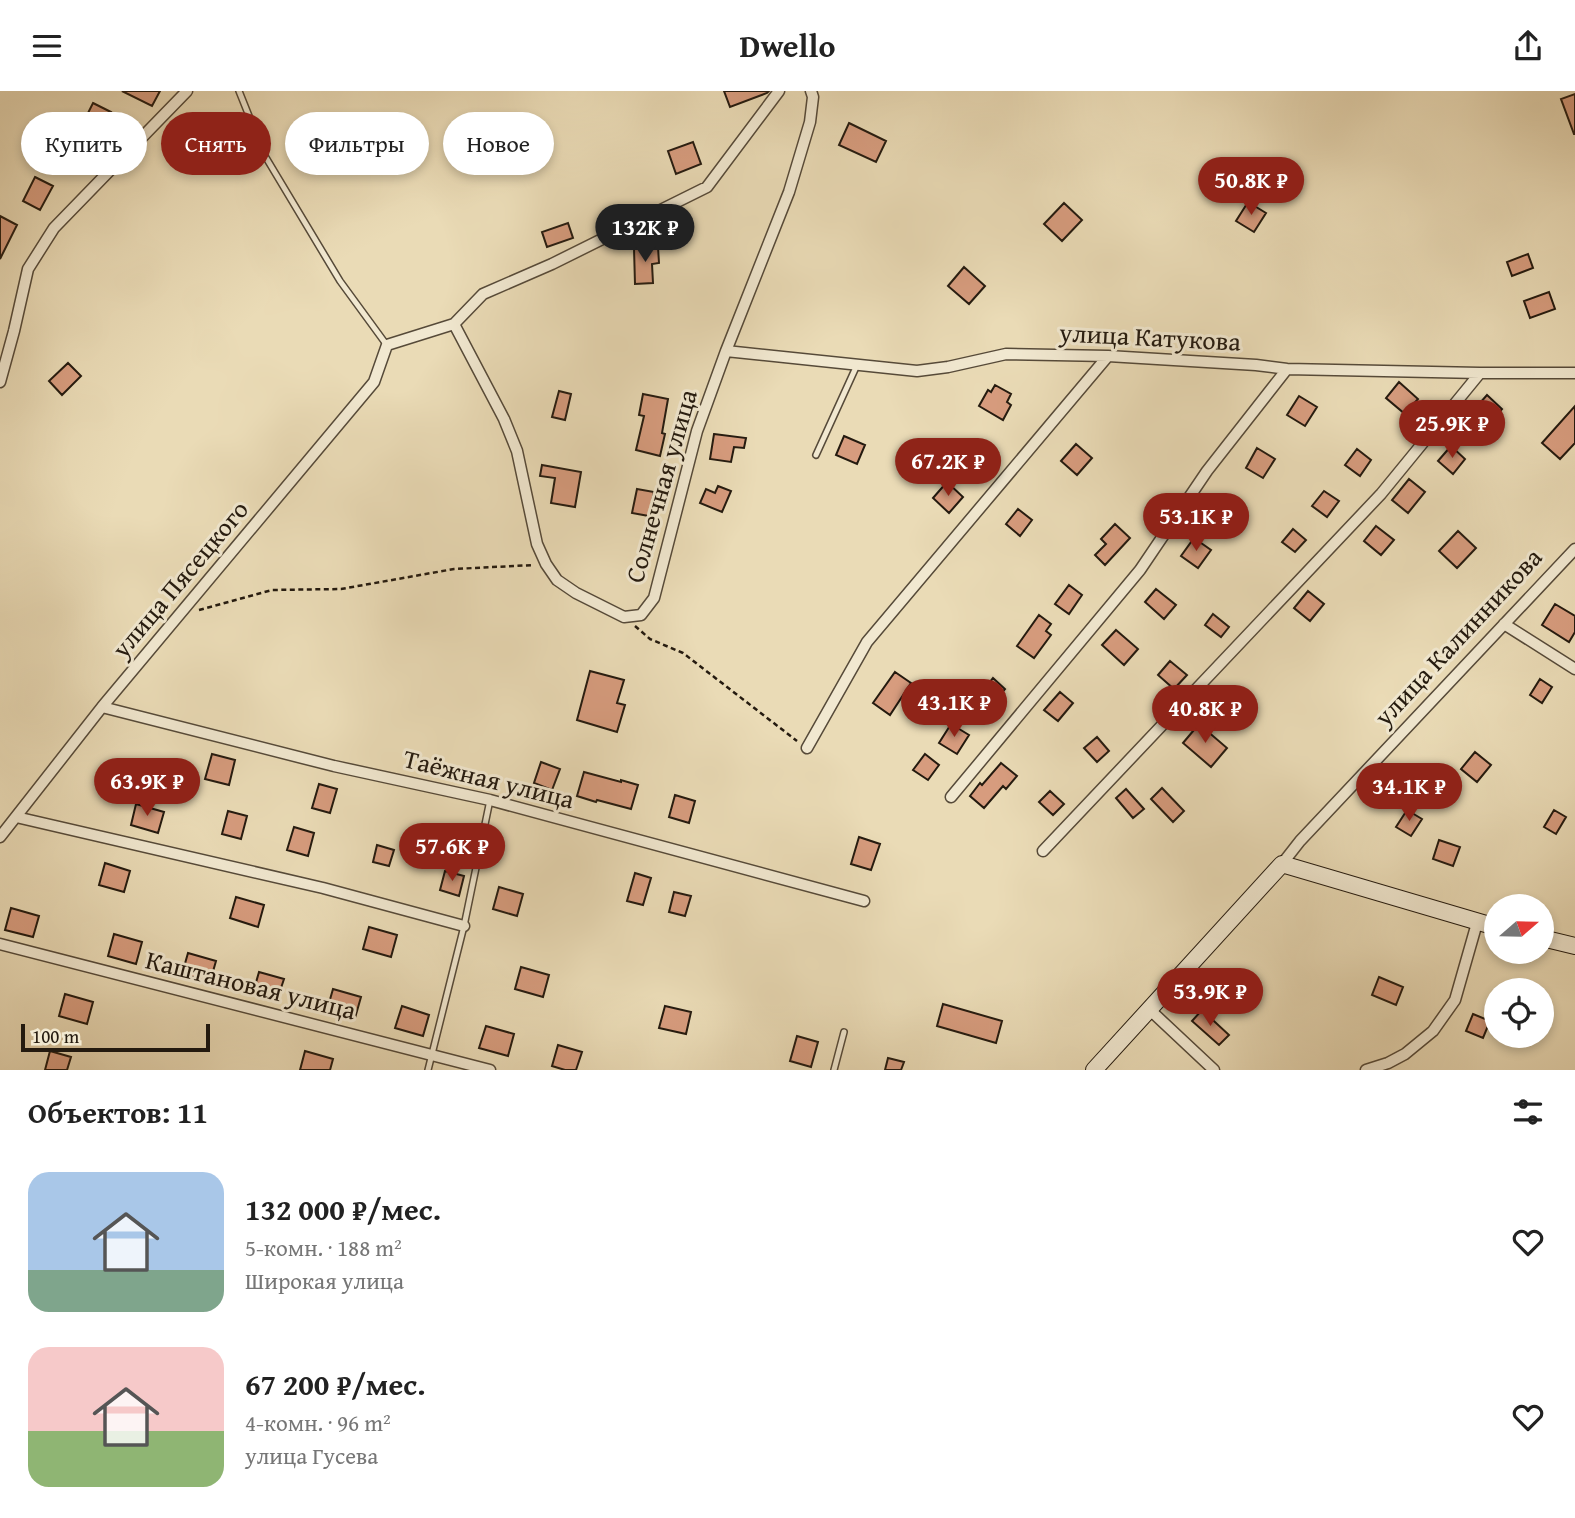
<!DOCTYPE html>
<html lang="ru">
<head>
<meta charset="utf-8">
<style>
  body { margin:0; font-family:"Gentium Book Plus",serif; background:#f2f2f2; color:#222; height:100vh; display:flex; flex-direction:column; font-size:26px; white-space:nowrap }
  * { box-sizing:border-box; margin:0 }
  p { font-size:23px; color:#767676 }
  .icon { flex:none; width:38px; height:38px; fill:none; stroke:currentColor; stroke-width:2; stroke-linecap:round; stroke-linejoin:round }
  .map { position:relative; height:979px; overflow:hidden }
  .details { display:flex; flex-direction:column; background:#fff; flex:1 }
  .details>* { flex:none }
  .hud { position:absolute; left:21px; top:21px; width:700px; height:63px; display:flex; gap:14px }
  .needle { width:46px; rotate:70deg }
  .controls { position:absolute; left:1484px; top:803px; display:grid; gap:14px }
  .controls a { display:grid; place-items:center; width:70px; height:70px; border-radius:50%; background:#fff; box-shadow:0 4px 10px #0003; font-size:35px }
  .scale { position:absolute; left:21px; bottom:18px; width:189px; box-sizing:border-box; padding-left:7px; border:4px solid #241a0f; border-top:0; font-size:19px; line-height:24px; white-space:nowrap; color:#241a0f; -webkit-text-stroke:5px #f1e8d0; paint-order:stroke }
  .price { position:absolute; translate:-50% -60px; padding:0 16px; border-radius:24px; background:#8f2418; color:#fff; font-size:23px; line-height:46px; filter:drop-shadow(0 2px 4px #0008) }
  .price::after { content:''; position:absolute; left:50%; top:42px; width:21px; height:16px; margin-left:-10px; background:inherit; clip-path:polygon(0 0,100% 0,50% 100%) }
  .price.selected { background:#222; color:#fff }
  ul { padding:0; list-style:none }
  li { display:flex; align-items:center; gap:21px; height:175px; padding:0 28px }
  li span { display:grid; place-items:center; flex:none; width:196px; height:140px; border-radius:21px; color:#555 }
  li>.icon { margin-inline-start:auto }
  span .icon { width:84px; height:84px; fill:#fffc; stroke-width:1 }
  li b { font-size:30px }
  h2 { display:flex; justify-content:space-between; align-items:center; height:84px; padding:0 28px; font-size:30px }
  .pill { padding:0 24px; border-radius:32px; background:#fff; box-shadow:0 4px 10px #0003; font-size:24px; line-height:63px }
  .pill.selected { background:#8f2418; color:#fff }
  header { display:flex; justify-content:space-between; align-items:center; height:91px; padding:0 28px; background:#fff; font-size:32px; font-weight:800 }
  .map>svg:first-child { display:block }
  .building { fill:#d79c7e; stroke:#241a0f; stroke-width:2 }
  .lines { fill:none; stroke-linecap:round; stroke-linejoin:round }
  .service-casing { stroke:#564a39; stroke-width:8 }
  .minor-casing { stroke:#564a39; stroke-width:13 }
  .secondary-casing { stroke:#241a0f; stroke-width:18 }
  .path { stroke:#241a0f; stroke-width:2.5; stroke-dasharray:5 3.5; stroke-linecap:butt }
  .service { stroke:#f1e8d0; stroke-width:5 }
  .minor { stroke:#f1e8d0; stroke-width:10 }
  .secondary { stroke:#f1e8d0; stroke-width:16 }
  .labels { text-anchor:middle; stroke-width:6; stroke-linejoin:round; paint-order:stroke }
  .street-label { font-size:26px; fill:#241a0f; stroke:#f1e8d0 }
</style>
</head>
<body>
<header><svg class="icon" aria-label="menu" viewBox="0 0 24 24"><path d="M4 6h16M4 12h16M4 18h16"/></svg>Dwello<svg class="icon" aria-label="share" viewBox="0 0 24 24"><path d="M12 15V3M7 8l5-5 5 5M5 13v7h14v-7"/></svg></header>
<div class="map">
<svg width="1575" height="979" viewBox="0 0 1575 979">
  <rect width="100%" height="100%" fill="#eadbb6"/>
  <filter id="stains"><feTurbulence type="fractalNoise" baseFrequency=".00286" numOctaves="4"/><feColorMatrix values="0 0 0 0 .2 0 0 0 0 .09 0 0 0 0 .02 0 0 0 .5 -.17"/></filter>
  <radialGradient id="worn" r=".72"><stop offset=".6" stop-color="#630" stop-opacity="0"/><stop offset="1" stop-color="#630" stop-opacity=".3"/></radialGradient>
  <path class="building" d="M122,0H160L152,15Z
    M724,0H769L767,2L730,16Z
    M1575,3V43H1574L1561,8Z
    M93,12L111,21L99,44L92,41L72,81L54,72L66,48L73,52Z
    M849,32L886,50L876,71L839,54Z
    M347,40L356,65L336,72L327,48Z
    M389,41L399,67L385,72L375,46Z
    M693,51L701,73L676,83L668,60Z
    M35,86L53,95L40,119L23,110Z
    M1248,111L1266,122L1254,141L1236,130Z
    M1064,112L1082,129L1062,150L1044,133Z
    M0,125L17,134L0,168Z
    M568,132L573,147L547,156L542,141Z
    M658,156L659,172L652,173L653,192L635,193L634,157Z
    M1528,163L1533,177L1512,185L1507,171Z
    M964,176L985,195L969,213L948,195Z
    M1549,201L1555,218L1530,227L1524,210Z
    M68,272L81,285L62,304L49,290Z
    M1399,291L1418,308L1405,323L1386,307Z
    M995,294L1011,303L1007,311L1011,314L1003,329L979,315L988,299L991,301Z
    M559,300L571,303L565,329L552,326Z
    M643,303L668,308L662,342L665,343L660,365L636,359L644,325L639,324Z
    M1487,304L1502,318L1487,335L1472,321Z
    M1299,305L1317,316L1305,335L1287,324Z
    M1575,315V352L1560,368L1542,352Z
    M714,343L746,347L744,357L734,356L731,371L710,368Z
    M844,345L865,354L857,373L836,364Z
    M1076,353L1092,367L1077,384L1061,370Z
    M1451,355L1465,368L1453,383L1438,370Z
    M1257,357L1275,368L1263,387L1246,377Z
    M1357,358L1371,369L1360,385L1345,374Z
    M542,374L581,381L575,416L551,412L555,387L540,385Z
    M1409,388L1425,401L1408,422L1392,409Z
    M947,391L963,406L949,422L933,407Z
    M718,395L731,400L722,421L700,412L706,398L715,402Z
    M637,398L654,401L649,425L632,422Z
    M1324,400L1339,410L1327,426L1312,415Z
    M1222,410L1239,422L1226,440L1209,428Z
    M1018,418L1032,429L1020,445L1006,433Z
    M1115,433L1130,447L1105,474L1095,464L1106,453L1101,448Z
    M1376,435L1394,449L1381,464L1364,450Z
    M1293,438L1306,449L1295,461L1282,451Z
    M1458,440L1476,457L1457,477L1439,460Z
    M1194,447L1211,459L1198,477L1181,465Z
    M1069,494L1082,504L1069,523L1055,513Z
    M1156,498L1176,514L1164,528L1145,511Z
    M1308,500L1324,513L1310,530L1294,517Z
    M1555,513L1575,525V541L1569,551L1542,534Z
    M1213,523L1229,536L1221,546L1205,534Z
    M1039,524L1051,533L1046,540L1051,544L1034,567L1017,555Z
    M1116,539L1138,558L1124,574L1102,554Z
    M1170,570L1187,584L1174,598L1158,584Z
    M590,580L624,589L617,612L625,614L617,641L577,629Z
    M895,581L911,592L890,624L873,612Z
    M993,587L1005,598L990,616L978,606Z
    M1540,588L1552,596L1542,612L1530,604Z
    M1060,601L1073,612L1058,630L1044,619Z
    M951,633L969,644L957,663L939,652Z
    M1199,633L1227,657L1211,676L1183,652Z
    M1097,646L1109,660L1097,671L1084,657Z
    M1475,661L1491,674L1477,691L1461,678Z
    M212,663L235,669L229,694L205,688Z
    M925,663L939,674L928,689L913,679Z
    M541,671L560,678L552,699L534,692Z
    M1001,672L1017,685L1006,698L1003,695L984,717L970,705L980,692L982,694Z
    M584,681L621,691V689L638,694L631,718L597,709L596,711L577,705Z
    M319,693L337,698L330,722L312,717Z
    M1162,697L1184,720L1173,731L1151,708Z
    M1126,698L1144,718L1133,727L1116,707Z
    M1050,700L1064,713L1053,724L1039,711Z
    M675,704L695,710L689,732L669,726Z
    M136,713L164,721L158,742L131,734Z
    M1407,719L1422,728L1411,745L1396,736Z
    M1554,719L1566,726L1556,743L1544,736Z
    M228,720L247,725L241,748L222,743Z
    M294,736L314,742L308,765L287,759Z
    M859,746L880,753L871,779L851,773Z
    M1439,749L1460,756L1453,775L1433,768Z
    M377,754L394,759L389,775L373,771Z
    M105,772L130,780L124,801L99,794Z
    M445,780L464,785L459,805L440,799Z
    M635,782L651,787L643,814L627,810Z
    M499,796L523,803L517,825L493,818Z
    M674,801L691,805L685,825L669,821Z
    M236,806L264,814L258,836L230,827Z
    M11,817L39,825L33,846L5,839Z
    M369,836L397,844L391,866L363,858Z
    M114,843L142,851L136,873L108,865Z
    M188,862L216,870L210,891L182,883Z
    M521,876L549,884L543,906L515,898Z
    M259,881L284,888L277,909L253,902Z
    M1379,886L1403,896L1396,914L1372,904Z
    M333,898L361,906L355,927L327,919Z
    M65,903L93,911L87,933L59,925Z
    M943,913L1002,930L996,952L937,935Z
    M402,915L429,924L423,945L395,937Z
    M665,915L691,921L686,943L659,937Z
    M1202,919L1229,944L1219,954L1192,930Z
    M1473,923L1490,930L1483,947L1466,940Z
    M486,935L514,943L508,965L479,957Z
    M797,945L818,951L811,976L790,970Z
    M558,954L582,961L576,979H565L552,975Z
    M50,960L71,966L67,979H45Z
    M305,960L333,968L330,979H300Z
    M888,967L904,971L901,979H885Z"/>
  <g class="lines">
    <g class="service-casing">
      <path id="service" d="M239,0L265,65L340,190L386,253
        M816,364L857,274
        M428,979L464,835L490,709
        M834,979L844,941"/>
    </g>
    <g class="minor-casing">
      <path id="minor" d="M454,233L504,328L517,360L537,453L546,473L557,489L576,502L624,526L641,524L654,507L697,340L726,260L789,101L810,31L813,6L811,0
        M726,260L917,280L948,276L1006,263L1108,265L1256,274L1287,278L1480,282H1575
        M0,291L14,240L28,178L54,137L187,0
        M1504,533L1575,578
        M102,616L334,675L490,709L864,810
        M807,657L867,551L1108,265
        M951,706L1140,479L1207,380L1287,278
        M16,726L323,797L464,835
        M0,746L102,616L374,291L387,254L454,233L483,203L552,173L707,96L779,0
        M1043,760L1381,403L1480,282
        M1282,773L1300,750L1575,458
        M0,853L490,979
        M1149,918L1214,979
        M1366,979L1388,972L1405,963L1433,940L1455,909L1477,832"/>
    </g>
    <g class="secondary-casing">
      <path id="secondary" d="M1542,847L1575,855
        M1094,979L1282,773L1496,836"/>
    </g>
    <path class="path" d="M199,519L272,499L341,498L454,478L534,474
      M635,535L650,548L683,562L797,650"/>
    <use href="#service" class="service"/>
    <use href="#minor" class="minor"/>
    <use href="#secondary" class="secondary"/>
  </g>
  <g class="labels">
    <g class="street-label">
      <text transform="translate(1150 246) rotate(3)" y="9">улица Катукова</text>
      <text transform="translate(661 395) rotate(-74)" y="9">Солнечная улица</text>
      <text transform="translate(180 488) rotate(-50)" y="9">улица Пясецкого</text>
      <text transform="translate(1458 546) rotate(-47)" y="9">улица Калинникова</text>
      <text transform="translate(489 688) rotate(14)" y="9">Таёжная улица</text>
      <text transform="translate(251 894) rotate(14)" y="9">Каштановая улица</text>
    </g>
  </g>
  <rect width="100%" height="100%" filter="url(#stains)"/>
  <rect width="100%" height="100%" fill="url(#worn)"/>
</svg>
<div class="controls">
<a><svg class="needle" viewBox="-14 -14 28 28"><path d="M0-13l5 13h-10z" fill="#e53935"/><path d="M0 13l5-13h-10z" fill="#767676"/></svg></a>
<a><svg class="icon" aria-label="locate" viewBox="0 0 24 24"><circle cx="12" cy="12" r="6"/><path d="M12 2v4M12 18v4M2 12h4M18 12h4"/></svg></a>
</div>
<div class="scale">100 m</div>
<b class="price" style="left:1251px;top:126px">50.8K ₽</b>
<b class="price selected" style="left:645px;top:173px">132K ₽</b>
<b class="price" style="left:1452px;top:369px">25.9K ₽</b>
<b class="price" style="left:948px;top:407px">67.2K ₽</b>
<b class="price" style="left:1196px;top:462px">53.1K ₽</b>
<b class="price" style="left:954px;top:648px">43.1K ₽</b>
<b class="price" style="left:1205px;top:654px">40.8K ₽</b>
<b class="price" style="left:147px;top:727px">63.9K ₽</b>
<b class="price" style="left:1409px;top:732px">34.1K ₽</b>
<b class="price" style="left:452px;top:792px">57.6K ₽</b>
<b class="price" style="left:1210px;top:937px">53.9K ₽</b>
<div class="hud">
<a class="pill">Купить</a>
<a class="pill selected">Снять</a>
<a class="pill">Фильтры</a>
<a class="pill">Новое</a>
</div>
</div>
<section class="details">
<h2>Объектов: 11<svg class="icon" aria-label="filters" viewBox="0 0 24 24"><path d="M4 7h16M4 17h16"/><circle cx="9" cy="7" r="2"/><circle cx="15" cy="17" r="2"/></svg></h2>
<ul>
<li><span style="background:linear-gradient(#a9c7e8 70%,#7fa58c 0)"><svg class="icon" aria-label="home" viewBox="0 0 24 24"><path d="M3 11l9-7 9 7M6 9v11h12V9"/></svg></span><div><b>132 000 ₽/мес.</b><p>5-комн. · 188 m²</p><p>Широкая улица</p></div><svg class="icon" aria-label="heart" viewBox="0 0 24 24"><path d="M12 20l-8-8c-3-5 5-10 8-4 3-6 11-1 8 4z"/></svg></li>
<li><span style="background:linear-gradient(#f6c9c9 60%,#8fb573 0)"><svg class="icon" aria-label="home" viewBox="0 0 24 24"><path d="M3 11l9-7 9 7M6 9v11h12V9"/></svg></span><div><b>67 200 ₽/мес.</b><p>4-комн. · 96 m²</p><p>улица Гусева</p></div><svg class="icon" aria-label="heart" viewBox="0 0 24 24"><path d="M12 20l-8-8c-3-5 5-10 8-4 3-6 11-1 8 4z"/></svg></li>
</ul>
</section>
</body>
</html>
